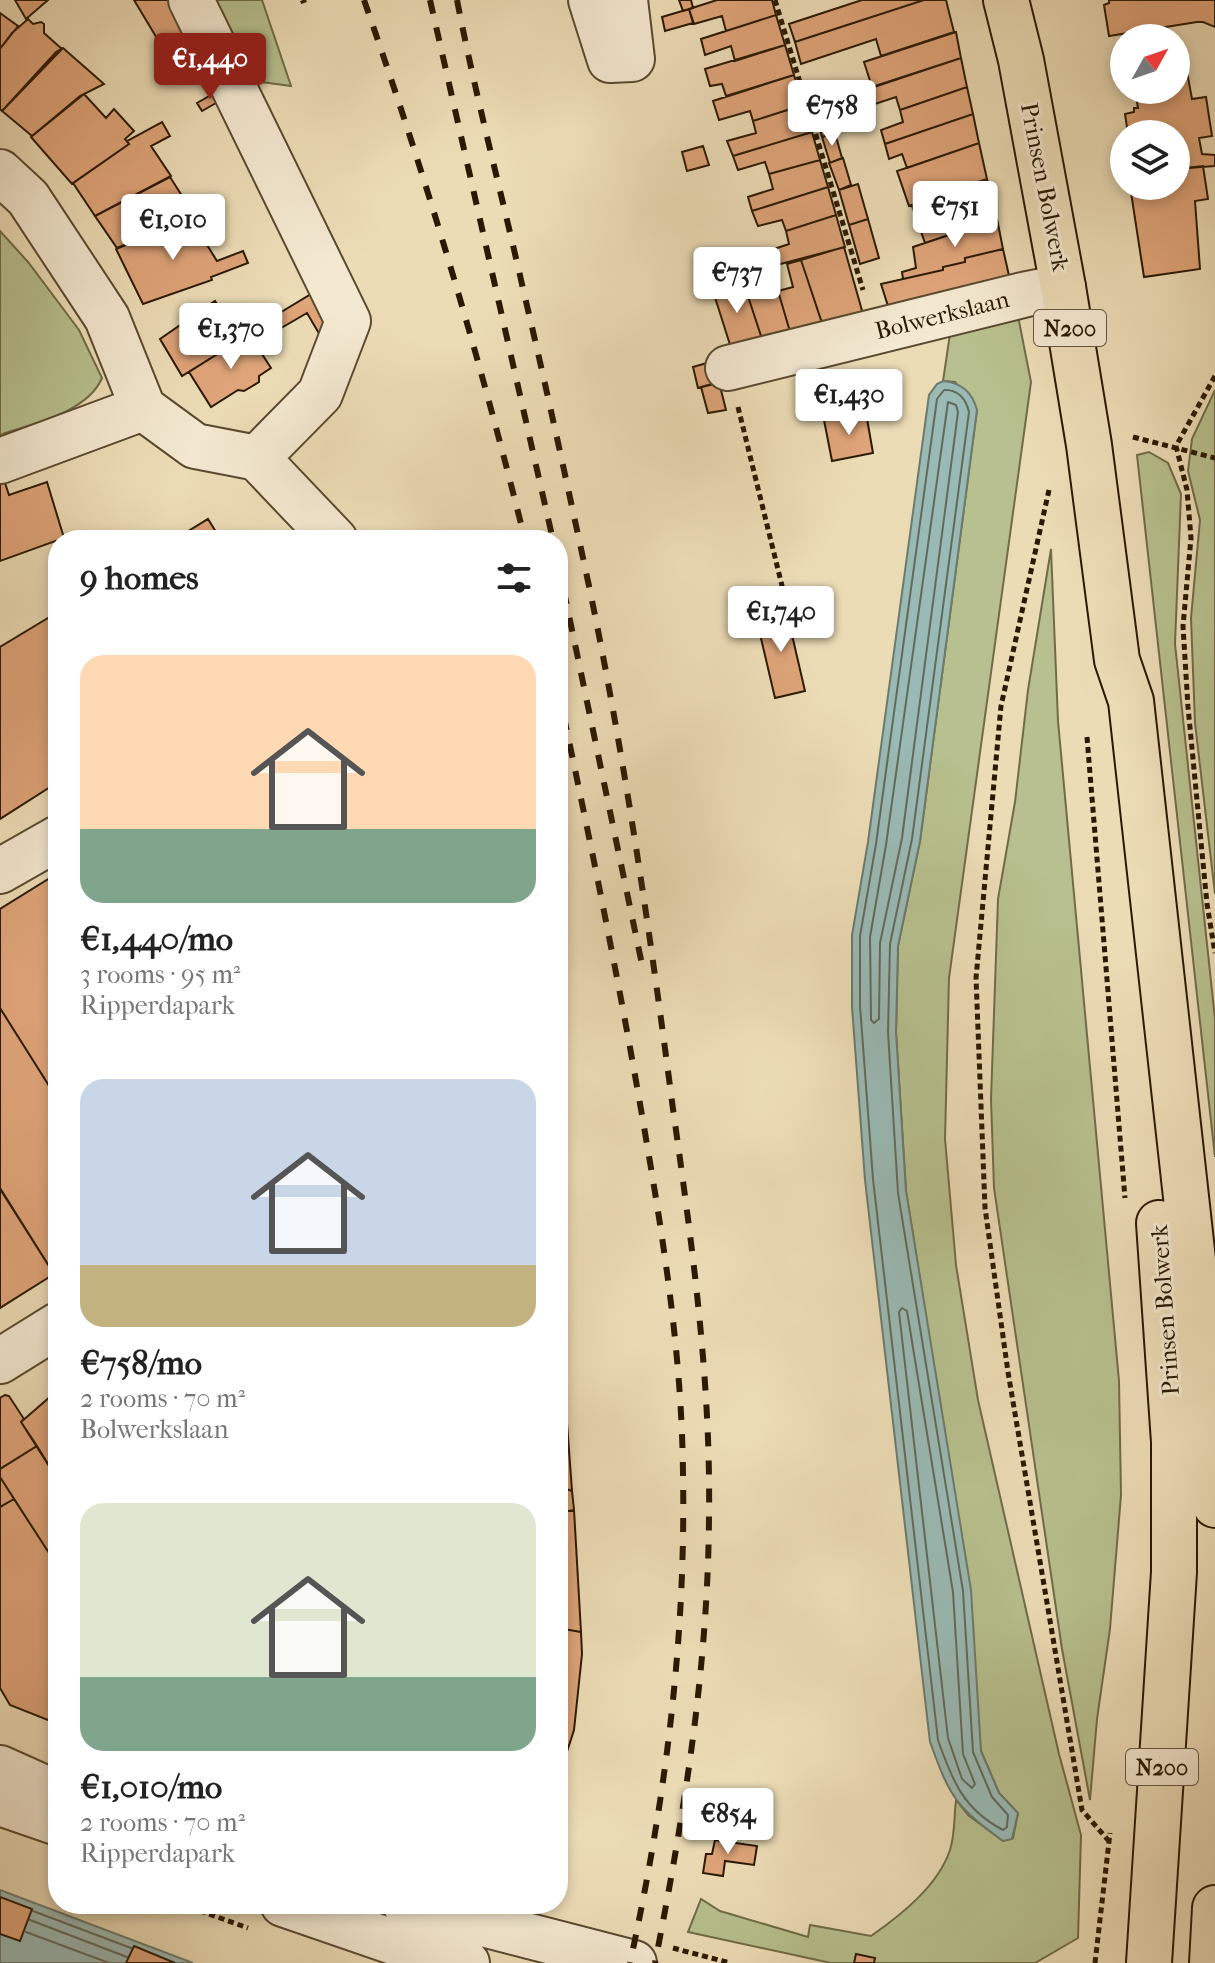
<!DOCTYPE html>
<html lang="en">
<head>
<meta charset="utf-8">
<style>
  body { margin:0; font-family:"IM FELL French Canon",serif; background:#f6f6f6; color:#222; height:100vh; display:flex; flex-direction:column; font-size:30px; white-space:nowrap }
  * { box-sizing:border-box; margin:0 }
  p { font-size:26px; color:#767676 }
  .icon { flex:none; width:44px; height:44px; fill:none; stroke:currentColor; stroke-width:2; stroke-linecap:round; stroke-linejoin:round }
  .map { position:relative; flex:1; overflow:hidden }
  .side { position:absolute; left:48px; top:530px; width:520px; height:1384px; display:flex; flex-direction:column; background:#fff; border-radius:32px; box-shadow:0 4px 12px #0003 }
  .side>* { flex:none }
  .needle { width:52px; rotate:50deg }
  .controls { position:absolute; left:1110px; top:24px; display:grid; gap:16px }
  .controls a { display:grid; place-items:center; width:80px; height:80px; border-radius:50%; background:#fff; box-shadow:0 4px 12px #0003; font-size:40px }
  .price { position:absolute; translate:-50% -68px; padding:0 18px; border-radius:8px; background:#fff; color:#222; font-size:26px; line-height:52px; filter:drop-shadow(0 2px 4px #0008) }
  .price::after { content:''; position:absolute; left:50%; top:48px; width:24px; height:18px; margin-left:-12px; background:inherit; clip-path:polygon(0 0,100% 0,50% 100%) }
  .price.active { background:#8f2418; color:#fff }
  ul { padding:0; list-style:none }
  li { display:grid; align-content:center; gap:16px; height:424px; padding:0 32px }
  li span { display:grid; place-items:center; height:248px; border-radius:24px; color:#555 }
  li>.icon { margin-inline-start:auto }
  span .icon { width:144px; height:144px; fill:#fffc; stroke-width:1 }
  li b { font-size:34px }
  h2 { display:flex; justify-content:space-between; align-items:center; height:96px; padding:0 32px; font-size:34px }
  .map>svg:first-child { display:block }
  .green { fill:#b7c08e; stroke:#706c48; stroke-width:2 }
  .water { fill:#9abab5; stroke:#6d7a6d; stroke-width:2 }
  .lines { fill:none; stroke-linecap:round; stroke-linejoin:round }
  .shore { stroke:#626a5c; stroke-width:2 }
  .building { fill:#dfa479; stroke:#2a1902; stroke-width:2 }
  .minor-casing { stroke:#5a4a2f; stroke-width:48 }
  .major-casing { stroke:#2a1902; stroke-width:48 }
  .path { stroke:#2a1902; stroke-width:5; stroke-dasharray:6 4; stroke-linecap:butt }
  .minor { stroke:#f3e8d0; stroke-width:44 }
  .major { stroke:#ecdcb6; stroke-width:44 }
  .rail { stroke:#2a1902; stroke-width:6; stroke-dasharray:14 14; stroke-linecap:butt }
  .labels { text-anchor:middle; stroke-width:6; stroke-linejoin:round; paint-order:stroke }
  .shield { fill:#f3e8d0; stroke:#665740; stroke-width:2 }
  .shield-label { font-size:22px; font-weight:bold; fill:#2a1902 }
  .street-label { font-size:24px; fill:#2a1902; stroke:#f3e8d0 }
</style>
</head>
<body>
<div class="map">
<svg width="1215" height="1963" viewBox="0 0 1215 1963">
  <rect width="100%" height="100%" fill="#ecdcb6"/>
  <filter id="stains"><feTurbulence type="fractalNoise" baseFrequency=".0025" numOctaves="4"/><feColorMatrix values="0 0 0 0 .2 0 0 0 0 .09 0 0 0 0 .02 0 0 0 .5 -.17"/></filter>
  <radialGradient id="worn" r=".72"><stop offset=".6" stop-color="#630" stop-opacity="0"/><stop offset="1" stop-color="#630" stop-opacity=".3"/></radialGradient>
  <path class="green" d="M194,0H262L291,86L232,78Z
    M0,231L28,262L79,330L102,378C87,413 33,423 0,435Z
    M1017,311L1031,382L949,978L945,1139L956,1265L978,1400L1059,1754L1081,1835L1078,1938L1035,1963H831L688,1932L701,1899L720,1911L808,1937L810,1925L871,1936C901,1915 938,1886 950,1850C955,1835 954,1816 956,1800L968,1815L1003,1841L1013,1838L1018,1813L999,1793L981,1751L936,1380L906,1191L896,1032L898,946L920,841L977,410L955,382L943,381L951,327Z
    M1215,390V894L1195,723L1191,618L1200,520L1188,471L1192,439Z
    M1149,452L1168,463L1181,494L1175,644L1215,1019V1157L1137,455Z
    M1051,549L1058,721L1119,1381L1121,1495L1110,1629L1097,1719L1090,1800L1062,1649L994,1188L991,1099L998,899L1015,802L1028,690Z"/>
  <path class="water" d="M943,381C962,383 972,392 977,410L920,841L898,946L896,1032L906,1191L971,1590L981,1751L999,1793L1018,1813L1012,1839L1003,1841C955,1806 950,1797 930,1742L865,1180L852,1007V935L868,842L929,395L937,384Z
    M0,1890L193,1963H0Z"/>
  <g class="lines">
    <path class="shore" d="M944,390C958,389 966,399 969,412L912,839L890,944L888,1032L898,1193L963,1591L973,1752L992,1797L1008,1815L1007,1827L1003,1830C963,1809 952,1780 938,1740L873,1179L860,1006V936L876,844L937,399Z
      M948,402L956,405L958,412L902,838L880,943L879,1019L874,1023L871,1020L870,937L886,845Z
      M902,1308L907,1311L953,1592L963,1754L975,1784L972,1788L962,1779L948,1738L899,1312Z
      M33,1911L131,1948
      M30,1920L127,1957
      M26,1932L109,1963"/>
  </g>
  <path class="building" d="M15,0H48L26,19Z
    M134,0H177L195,31L164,50Z
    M679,0H691L693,8L683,11Z
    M717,0H772L776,15L726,31L722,16L694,24L689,9Z
    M862,0H924L795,42L789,24Z
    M924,0H946L954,32L881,56L876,39L801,64L795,42Z
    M1109,0H1215V27L1203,22H1197L1109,36L1104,5L1109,3Z
    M689,9L693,23L665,31L662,17Z
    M0,13L18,26L0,49Z
    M776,15L785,45L735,61L731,46L705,55L701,39Z
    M28,19L33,24L41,22L44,24V33L62,49L2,111L0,109V49L12,33Z
    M956,32L961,58L872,87L864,62Z
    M195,36L203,50L176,64L169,50Z
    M785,45L794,75L726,96L722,84L710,86L705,69Z
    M63,48L104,84L80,96L32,136L2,111L56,52Z
    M961,58L967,87L900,110L896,97L875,104L871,88Z
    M1187,72L1192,99L1206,97L1212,136L1199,138L1202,154L1215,155V166L1176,169V134H1128L1125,114L1134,112V108H1138L1135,90H1176V74Z
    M794,75L803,105L753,121L750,111L719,120L713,101Z
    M967,87L973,114L885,144L881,130L903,122L900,110Z
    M828,89L832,103L817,107L813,93Z
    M218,91L223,99L202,111L197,103Z
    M84,94L106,118L114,109L134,131L125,139L129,144L72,184L31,137Z
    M828,104L836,132L822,137L814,109Z
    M803,105L812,132L733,156L727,141L756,133L753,121Z
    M973,114L979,143L907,168L902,154L889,159L885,144Z
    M162,122L170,136L151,146L171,176L95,216L73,183L129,144L127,141Z
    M812,132L820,160L769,174L765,162L738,170L733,156Z
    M835,133L842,158L830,163L822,137Z
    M979,143L987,179L909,206L897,171Z
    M703,146L709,165L687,171L682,152Z
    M843,158L851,185L839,190L829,163Z
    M820,160L828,187L752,211L748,197L773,189L769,174Z
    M1203,166L1208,199L1195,201L1200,269L1144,277L1130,186H1176V169Z
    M170,177L193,213L179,220L180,223L117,248L95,216Z
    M987,179L996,219L925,243L912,206H909Z
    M858,184L868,219L849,225L839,190Z
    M828,187L836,215L786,231L782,220L758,226L752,211Z
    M836,215L845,247L769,267L765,252L789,244L786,231Z
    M189,216L217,261L243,251L248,263L211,277L212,280L143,304L116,249L180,223L179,220Z
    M868,219L879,258L860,264L849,225Z
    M997,219L1003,249L965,258V262L943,267V270L903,279L902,272L916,268L913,247Z
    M844,247L863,314L823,326L801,260Z
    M1003,249L1010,280L888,306L881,284L943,270V267L965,262V258Z
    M801,260L823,326L791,335L778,291L793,287L787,264Z
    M757,274L763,295L778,291L791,335L763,342L742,278Z
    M742,278L763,342L732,351L712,288Z
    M326,285L327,347L307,313L276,331L268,320Z
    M215,301L240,340L182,376L160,339Z
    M249,334L271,368L259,376V382L244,391L238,390L211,407L189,372Z
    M724,358L730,380L698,388L693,367Z
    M719,382L726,410L708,413L701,387Z
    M866,413L873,453L832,461L824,420Z
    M47,482L64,538L0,561V484L5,483L9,495Z
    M208,519L221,540H174Z
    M786,609L805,691L775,698L756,617Z
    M58,612V782L0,819V647Z
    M58,873V1100L0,1008V909Z
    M0,1008L58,1100V1272L54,1274L0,1188Z
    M0,1189L54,1274L0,1308Z
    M558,1377L564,1379L567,1423L558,1420Z
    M58,1390V1480L21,1422Z
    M5,1395L9,1396L24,1419L21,1422L37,1446L0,1469V1398Z
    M558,1420L567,1423L572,1491L558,1486Z
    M37,1446L58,1480V1548L49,1553L0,1477V1469Z
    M0,1477L14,1499L0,1507Z
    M558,1486L572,1491L574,1510L558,1513Z
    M14,1499L49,1553L58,1548V1724L10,1705L0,1688V1507Z
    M574,1510L581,1632L558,1628V1513Z
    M558,1628L581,1632L582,1654L574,1730L558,1779Z
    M715,1840L757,1846L754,1865L725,1861L723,1876L703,1873L706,1854H712Z
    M0,1897L32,1909L20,1941L0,1934Z
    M134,1946L175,1963H126Z
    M856,1954L875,1958L874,1963H854Z"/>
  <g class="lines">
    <g class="minor-casing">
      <path id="minor" d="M191,0L348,321L320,394L257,458
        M591,0L610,60L632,59L625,0
        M0,172L28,198L107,318L143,408
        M728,368L1027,294L1063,287
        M143,408L195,446L257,458L335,540
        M0,461L143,408
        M0,871L58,838
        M0,1361L58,1325
        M0,1768L58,1794
        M0,1803L58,1823
        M283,1904L405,1946L467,1963
        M405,1904L634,1963"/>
    </g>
    <g class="major-casing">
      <path id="major" d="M1006,0L1021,60L1063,287L1089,445L1117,660L1131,701L1199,1314L1215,1505
        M1149,1963L1174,1572V1442L1159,1223
        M1212,1963L1215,1908"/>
    </g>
    <path class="path" d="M775,0L863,290
      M1215,376L1176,446L1187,490L1191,538L1183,626L1188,707L1207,904L1215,953
      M738,407L786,602
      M1133,437L1215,458
      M1049,490L1001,706L976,978L985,1208L1008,1372L1082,1810L1108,1840
      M1087,737L1125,1198
      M181,1904L248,1928
      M673,1948L730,1963
      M1095,1963L1110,1833"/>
    <use href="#minor" class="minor"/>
    <use href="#major" class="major"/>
    <path class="rail" d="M303,0L304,3
      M364,0C426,177 480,358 525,540
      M430,0L553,540
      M457,0C476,98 502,195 524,293C547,390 568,488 589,586C625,759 650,933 673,1109C692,1244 711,1380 709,1517C708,1668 684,1815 655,1963
      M558,563L644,974
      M558,689C589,835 619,980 644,1127C664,1243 682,1357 683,1475C686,1640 665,1802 630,1963"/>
  </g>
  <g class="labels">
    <g class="shield">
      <rect x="1034" y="310" width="72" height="36" rx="6"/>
      <rect x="1126" y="1749" width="72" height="36" rx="6"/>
    </g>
    <g class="shield-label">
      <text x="1070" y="336">N200</text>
      <text x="1162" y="1775">N200</text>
    </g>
    <g class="street-label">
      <text transform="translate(1045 187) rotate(79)" y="8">Prinsen Bolwerk</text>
      <text transform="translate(942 315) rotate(-14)" y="8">Bolwerkslaan</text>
      <text transform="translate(1165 1310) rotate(-94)" y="8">Prinsen Bolwerk</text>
    </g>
  </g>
  <rect width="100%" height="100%" filter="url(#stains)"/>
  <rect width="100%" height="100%" fill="url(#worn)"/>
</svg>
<div class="controls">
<a><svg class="needle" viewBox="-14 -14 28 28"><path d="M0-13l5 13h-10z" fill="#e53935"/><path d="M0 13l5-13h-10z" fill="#767676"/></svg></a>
<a><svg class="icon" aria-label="layers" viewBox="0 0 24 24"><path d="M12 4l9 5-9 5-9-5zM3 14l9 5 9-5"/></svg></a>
</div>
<b class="price active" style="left:210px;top:101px">€1,440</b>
<b class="price" style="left:832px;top:148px">€758</b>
<b class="price" style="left:955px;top:249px">€751</b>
<b class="price" style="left:173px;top:262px">€1,010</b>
<b class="price" style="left:737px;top:315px">€737</b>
<b class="price" style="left:231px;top:371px">€1,370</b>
<b class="price" style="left:849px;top:437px">€1,430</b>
<b class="price" style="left:781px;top:654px">€1,740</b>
<b class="price" style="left:728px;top:1856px">€854</b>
<section class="side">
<h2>9 homes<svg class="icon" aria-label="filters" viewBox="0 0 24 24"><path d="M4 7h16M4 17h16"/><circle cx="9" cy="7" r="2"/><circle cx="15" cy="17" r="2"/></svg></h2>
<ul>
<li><span style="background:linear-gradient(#ffd9b3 70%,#7fa58c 0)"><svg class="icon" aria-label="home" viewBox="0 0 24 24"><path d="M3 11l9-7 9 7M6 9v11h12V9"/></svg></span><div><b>€1,440/mo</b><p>3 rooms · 95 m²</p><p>Ripperdapark</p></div></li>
<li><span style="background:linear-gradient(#c9d6e8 75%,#c2b280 0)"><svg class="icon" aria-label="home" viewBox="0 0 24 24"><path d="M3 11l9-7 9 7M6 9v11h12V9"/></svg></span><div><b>€758/mo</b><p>2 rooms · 70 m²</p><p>Bolwerkslaan</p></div></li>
<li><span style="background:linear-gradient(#dfe7d0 70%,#7fa58c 0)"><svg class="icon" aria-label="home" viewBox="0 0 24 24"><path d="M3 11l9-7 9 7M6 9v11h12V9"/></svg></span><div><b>€1,010/mo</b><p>2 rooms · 70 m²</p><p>Ripperdapark</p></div></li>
</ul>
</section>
</div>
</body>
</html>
